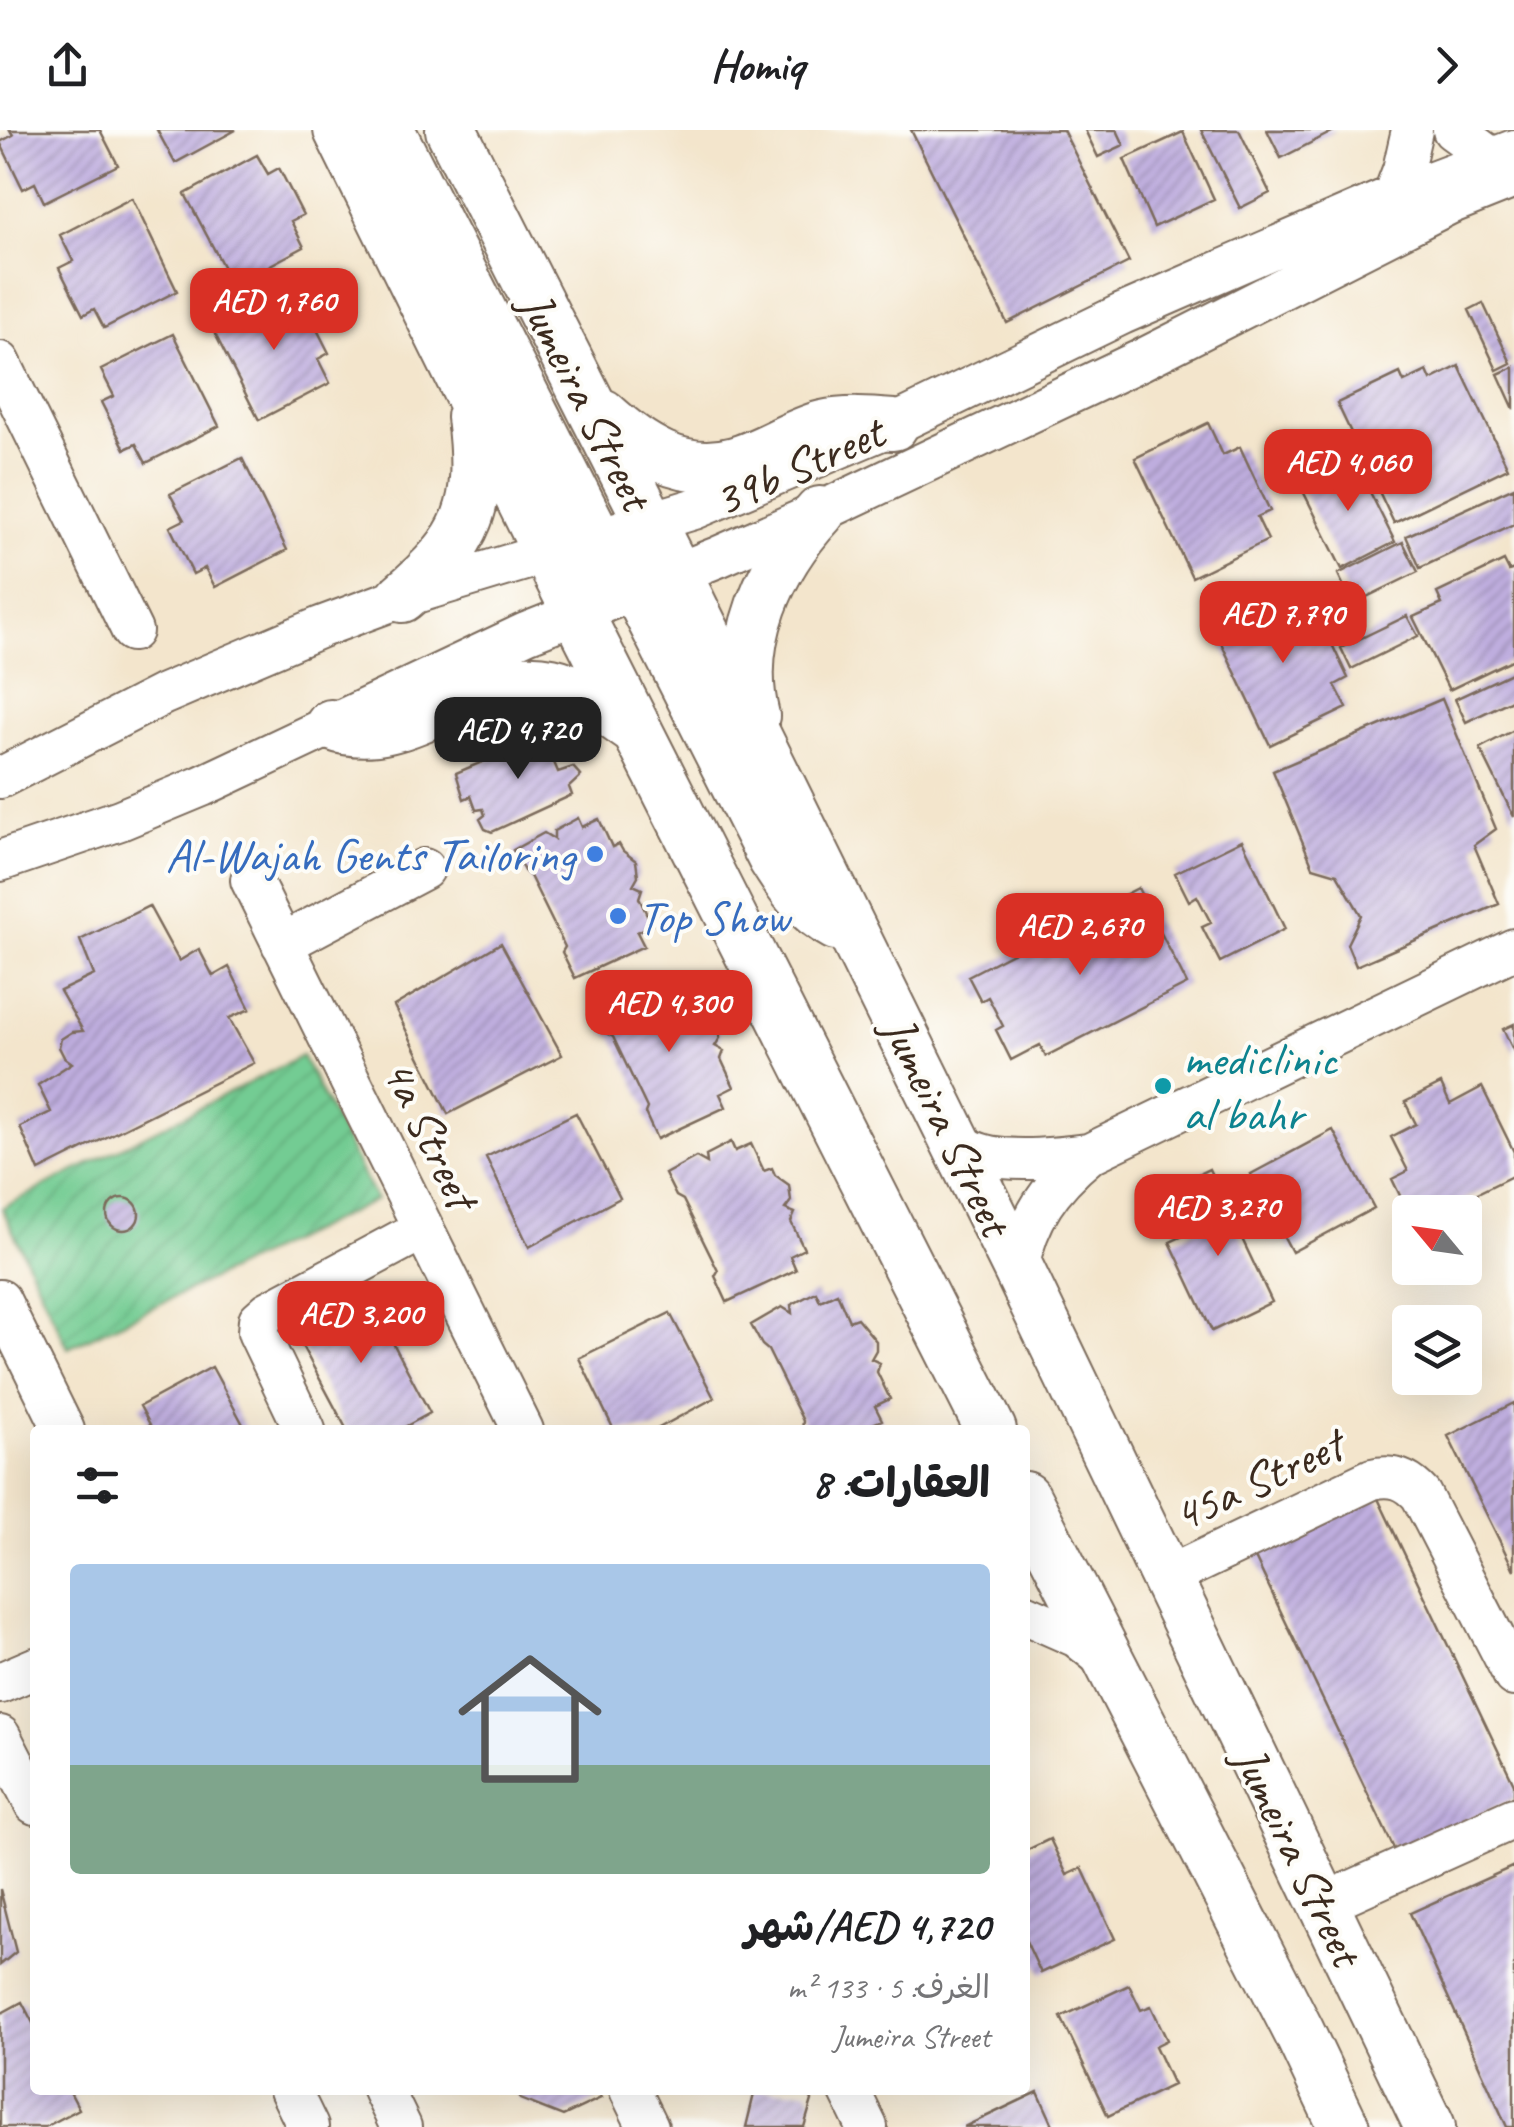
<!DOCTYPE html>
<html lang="ar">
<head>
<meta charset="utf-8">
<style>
  body { margin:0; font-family:Caveat,"Playpen Sans Arabic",sans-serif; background:#f6f6f6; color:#202124; direction:rtl; height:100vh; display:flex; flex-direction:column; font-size:38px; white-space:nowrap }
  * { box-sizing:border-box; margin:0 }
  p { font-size:32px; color:#757577 }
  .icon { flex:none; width:55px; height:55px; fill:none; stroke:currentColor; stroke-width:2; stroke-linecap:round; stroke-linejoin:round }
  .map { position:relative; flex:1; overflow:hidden; direction:ltr }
  .panel { position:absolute; left:30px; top:1295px; width:1000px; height:670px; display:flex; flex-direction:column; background:#fff; border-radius:10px; box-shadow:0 10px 40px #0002; direction:rtl }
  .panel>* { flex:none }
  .needle { width:65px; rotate:299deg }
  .buttons { position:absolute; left:1392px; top:1065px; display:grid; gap:20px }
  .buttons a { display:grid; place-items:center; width:90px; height:90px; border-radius:10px; background:#fff; box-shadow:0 10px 40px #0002; font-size:50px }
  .price { position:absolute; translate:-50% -85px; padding:0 22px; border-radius:20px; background:#d93025; color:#fff; font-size:32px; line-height:65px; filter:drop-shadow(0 2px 5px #0008) }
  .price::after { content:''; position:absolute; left:50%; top:60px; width:30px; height:22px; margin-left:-15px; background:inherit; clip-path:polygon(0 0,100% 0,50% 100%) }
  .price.active { background:#222; color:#fff }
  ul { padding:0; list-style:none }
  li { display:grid; align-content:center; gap:20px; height:530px; padding:0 40px }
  li span { display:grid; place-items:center; height:310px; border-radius:10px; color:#555 }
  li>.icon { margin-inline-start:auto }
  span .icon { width:180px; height:180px; fill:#fffc; stroke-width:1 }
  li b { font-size:42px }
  h2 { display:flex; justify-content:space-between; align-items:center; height:120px; padding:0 40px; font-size:42px }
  header { display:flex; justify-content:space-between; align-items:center; height:130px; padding:0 40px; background:#fff; font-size:45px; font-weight:800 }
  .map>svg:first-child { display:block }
  .garden { fill:url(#garden-furrows); stroke:#577b58; stroke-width:2.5 }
  .building { fill:url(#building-hatch) }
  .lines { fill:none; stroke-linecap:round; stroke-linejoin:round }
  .minor-casing { stroke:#7b6b5b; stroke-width:44 }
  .major-casing { stroke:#7b6b5b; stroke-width:54 }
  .minor { stroke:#fff; stroke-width:40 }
  .major { stroke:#fff; stroke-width:50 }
  .shop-dot { fill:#3f7fe0; stroke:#fdfcf7; stroke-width:4 }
  .culture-dot { fill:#0f9aa8; stroke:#fdfcf7; stroke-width:4 }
  .labels { text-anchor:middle; stroke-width:8; stroke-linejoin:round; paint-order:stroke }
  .street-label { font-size:48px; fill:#3b2a1e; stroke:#fdfcf7 }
  .shop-label { font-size:48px; fill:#366cbe; stroke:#fdfcf7; text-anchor:end }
  .culture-label { font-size:48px; fill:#0d838f; stroke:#fdfcf7; text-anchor:start }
</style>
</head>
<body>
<header><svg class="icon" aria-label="forward" viewBox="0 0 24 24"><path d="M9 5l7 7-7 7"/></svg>Homiq<svg class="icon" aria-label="share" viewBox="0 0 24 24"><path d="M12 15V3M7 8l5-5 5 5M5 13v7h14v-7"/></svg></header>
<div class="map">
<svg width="1514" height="1997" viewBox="0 0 1514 1997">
  <defs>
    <pattern id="garden-furrows" width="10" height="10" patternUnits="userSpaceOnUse" patternTransform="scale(2.5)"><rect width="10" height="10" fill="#73cc93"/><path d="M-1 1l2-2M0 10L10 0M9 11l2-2" fill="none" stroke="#64af7e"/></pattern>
    <pattern id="building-hatch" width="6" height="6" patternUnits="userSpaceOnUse" patternTransform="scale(2.5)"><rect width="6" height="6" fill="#bfaedf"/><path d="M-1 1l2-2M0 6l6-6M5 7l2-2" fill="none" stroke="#9c8eb4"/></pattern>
  </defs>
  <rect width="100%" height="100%" fill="#fdfcf7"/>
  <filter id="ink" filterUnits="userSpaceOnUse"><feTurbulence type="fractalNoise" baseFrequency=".01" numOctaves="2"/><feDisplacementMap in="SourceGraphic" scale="20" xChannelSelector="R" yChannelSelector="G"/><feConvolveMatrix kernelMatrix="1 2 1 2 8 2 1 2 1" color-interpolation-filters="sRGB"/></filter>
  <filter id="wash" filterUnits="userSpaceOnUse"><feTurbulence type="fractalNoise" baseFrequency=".0048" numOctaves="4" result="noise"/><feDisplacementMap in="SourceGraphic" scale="40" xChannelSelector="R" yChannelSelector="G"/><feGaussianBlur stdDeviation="2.25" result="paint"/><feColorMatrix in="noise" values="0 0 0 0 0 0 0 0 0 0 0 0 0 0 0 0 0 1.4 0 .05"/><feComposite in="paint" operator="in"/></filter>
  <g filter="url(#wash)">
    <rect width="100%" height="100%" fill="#f3e5cc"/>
    <path class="garden" d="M302,926L376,1070L68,1218L2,1078Z"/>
    <g id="blocks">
      <path class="building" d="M10,0H100L118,35L44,72L35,53L23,59L0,12L13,5Z
        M157,0H236L175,33Z
        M911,0H1063L1129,132L1007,193Z
        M1085,0H1117L1124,15L1098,27Z
        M1201,0H1239L1270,63L1240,78Z
        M1267,0H1336L1281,28Z
        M1183,2L1214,69L1154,97L1124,29Z
        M257,25L268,44L279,38L303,85L291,91L304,117L233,155L185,64Z
        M132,68L177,161L104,198L94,179L83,185L59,138L73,131L60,105Z
        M283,159L293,177L303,172L329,223L318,229L330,253L259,290L211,196Z
        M1483,173L1511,233L1497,240L1469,180Z
        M173,204L219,296L146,333L136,314L125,319L101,272L114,266L101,240Z
        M1459,236L1508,338L1394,393L1337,273L1400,243L1404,252L1427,241L1431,250Z
        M1514,237V279L1498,244Z
        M1208,293L1223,325L1240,317L1270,381L1257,387L1268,410L1192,447L1135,328Z
        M242,328L287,420L215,457L205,438L193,444L170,397L184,390L170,364Z
        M1353,328L1395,412L1342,439L1300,355Z
        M1514,357V394L1420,438L1406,406Z
        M1403,412L1418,442L1352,474L1338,444Z
        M1504,431L1509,441L1514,439V529L1449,560L1413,487L1442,474L1437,463Z
        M1286,460L1302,493L1318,485L1348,548L1335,555L1347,578L1270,615L1213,496Z
        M1407,486L1418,506L1351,539L1341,518Z
        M1513,542L1514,569L1466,592L1455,569Z
        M1442,569L1496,699L1474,715L1499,774L1356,836L1347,814L1361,785L1337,744L1313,737L1273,641Z
        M558,600L569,623L553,630L558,642L573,637L581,646L569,657L572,665L492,702L485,699L480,689L485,685L483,679L476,680L471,666L464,669L456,643Z
        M1514,600V687L1480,618Z
        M578,688L582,697L599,689L612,717L619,714L623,721L636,731L638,746L633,755L642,759L639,768L652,795L637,802L644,816L575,848L562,822L565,817L530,746L524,741L513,720L544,703L554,709V701Z
        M1242,710L1285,799L1220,832L1202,797L1211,793L1197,766L1189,771L1175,743Z
        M1138,758L1187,854L1046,926L1040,915L1011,930L996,900L1003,896L988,867L981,871L968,846Z
        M149,776L179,831L199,819L213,846L229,837L250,879L229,888L254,933L39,1041L20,997L51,982L38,955L72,933L64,927L59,917L61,909L72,902L83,901L60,861L94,845L80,810Z
        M501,813L562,925L448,984L394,876Z
        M660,850L665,858L681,851L694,878L701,875L705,883L719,892L720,908L715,916L724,921L721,929L734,957L720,964L726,977L657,1009L645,983L647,978L613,907L606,903L596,881L626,864L636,871V863Z
        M1514,894V922L1503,899Z
        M1441,954L1450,974L1482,957L1514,1022V1045L1439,1082H1408L1392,1049L1408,1041L1391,1007L1416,994L1405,972Z
        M576,983L620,1068L529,1117L486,1027Z
        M1333,1000L1374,1078L1292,1122L1251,1044Z
        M731,1012L735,1021L751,1014L764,1041L772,1038L775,1045L789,1055L791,1071L785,1079L795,1083L791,1092L804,1119L790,1126L796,1140L727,1172L715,1146L718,1141L683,1070L676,1066L665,1044L696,1027L707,1033L706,1025Z
        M1209,1039L1272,1172L1212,1201L1170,1112L1204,1096L1182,1052Z
        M107 1084a16 16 0 1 1 32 0a16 16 0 1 1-32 0Z
        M364,1158L430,1283L399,1300H347L292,1197Z
        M816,1162L820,1171L837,1163L849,1191L857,1188L876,1211V1220L871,1229L880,1233L877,1242L890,1269L875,1276L882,1290L860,1300H802L803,1291L768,1220L762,1215L751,1195L782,1177L792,1183L791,1175Z
        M670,1183L714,1268L655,1300H614L579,1228Z
        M212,1237L246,1300H153L140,1276Z
        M1514,1273V1440L1448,1306Z
        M1373,1358L1514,1654V1668L1397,1725L1250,1417Z
        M1050,1709L1067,1745L1082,1738L1115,1809L1041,1843L1025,1809V1721Z
        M1514,1736V1997H1507L1410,1783Z
        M0,1759L16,1822L0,1835Z
        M1129,1855L1141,1880L1151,1876L1167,1910L1155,1916L1173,1955L1108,1986L1061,1887Z
        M22,1872L35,1897V1960H69L79,1979L45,1997H0V1884Z
        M515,1960H597L601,1968L563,1986L520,1969Z
        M755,1960H807L812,1970L804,1997H746Z
        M1038,1962L1054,1997H964Z"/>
    </g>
  </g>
  <g filter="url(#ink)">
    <use href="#blocks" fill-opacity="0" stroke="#7b6b5b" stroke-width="2.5"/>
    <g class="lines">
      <g class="minor-casing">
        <path id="minor" d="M1453,0L1490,27
          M1393,66L1403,40L1412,0
          M0,232L132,501
          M0,648L164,564L321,497L402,467L694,379L893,295L1122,184L1393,66L1514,20
          M0,731L120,690L202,656L526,503L718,427L820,382L1141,230L1449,74L1514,48
          M251,750L523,1300
          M282,814L424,739
          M949,998C953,1004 959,1012 964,1016C992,1036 1056,1028 1089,1024
          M1018,1138C1028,1088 1050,1056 1089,1024L1514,819
          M0,1170L64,1300
          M305,1300L258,1202L259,1190L268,1182L423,1099
          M1167,1447L1372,1349C1392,1344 1407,1349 1421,1365L1514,1546
          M1025,1484L1077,1507L1107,1531
          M0,1553L35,1538
          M0,1606L35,1674
          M1323,1774L1514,1688
          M290,1960L308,1997
          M383,1960L401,1997
          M630,1960L648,1997
          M849,1960L867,1997"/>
      </g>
      <g class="major-casing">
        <path id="major" d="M339,0L577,482L991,1300
          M389,0L596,407C620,431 641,440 675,442
          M451,0L675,442L1018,1138L1430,1997
          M602,284C639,318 682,347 735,332C765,324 792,304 823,296C846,291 870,293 893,295
          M596,432L619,443L636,457L773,728C791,757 806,779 836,795
          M402,467C470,409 483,377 472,287
          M754,586C735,511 770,436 820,382
          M331,595C407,624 473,536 551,553C583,560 610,583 637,601
          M1025,1367L1299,1902L1344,1997"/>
      </g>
      <use href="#minor" class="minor"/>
      <use href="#major" class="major"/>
    </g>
  </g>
  <g class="shop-dot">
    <circle cx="595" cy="724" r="10"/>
    <circle cx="618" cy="786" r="10"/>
  </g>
  <circle class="culture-dot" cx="1163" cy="956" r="10"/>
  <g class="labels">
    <g class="street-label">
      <text transform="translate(587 270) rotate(63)" y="17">Jumeira Street</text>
      <text transform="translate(798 335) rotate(-24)" y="17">39b Street</text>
      <text transform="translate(948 995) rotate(64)" y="17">Jumeira Street</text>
      <text transform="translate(431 1003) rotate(64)" y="17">4a Street</text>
      <text transform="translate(1257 1349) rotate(-25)" y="17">45a Street</text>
      <text transform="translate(1299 1725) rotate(64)" y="17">Jumeira Street</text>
    </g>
    <g class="shop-label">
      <text x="575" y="741">Al-Wajah Gents Tailoring</text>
      <text x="638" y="803" text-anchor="start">Top Show</text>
    </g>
    <g class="culture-label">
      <text x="1183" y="945">mediclinic<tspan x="1183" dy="55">al bahr</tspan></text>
    </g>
  </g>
</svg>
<div class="buttons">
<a><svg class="needle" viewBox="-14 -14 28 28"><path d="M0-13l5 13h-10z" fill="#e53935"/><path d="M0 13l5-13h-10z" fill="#757577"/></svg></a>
<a><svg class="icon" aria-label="layers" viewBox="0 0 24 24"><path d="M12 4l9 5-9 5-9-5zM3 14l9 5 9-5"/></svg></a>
</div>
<b class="price" style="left:274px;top:223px">AED 1,760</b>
<b class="price" style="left:1348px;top:384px">AED 4,060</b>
<b class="price" style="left:1283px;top:536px">AED 7,790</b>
<b class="price active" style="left:518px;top:652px">AED 4,720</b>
<b class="price" style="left:1080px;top:848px">AED 2,670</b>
<b class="price" style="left:669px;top:925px">AED 4,300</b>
<b class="price" style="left:1218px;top:1129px">AED 3,270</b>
<b class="price" style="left:361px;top:1236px">AED 3,200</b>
<section class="panel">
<h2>العقارات: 8<svg class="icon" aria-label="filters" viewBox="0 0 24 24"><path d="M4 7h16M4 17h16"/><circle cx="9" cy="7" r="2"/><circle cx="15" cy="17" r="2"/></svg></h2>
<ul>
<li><span style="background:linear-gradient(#a9c7e8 65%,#7fa58c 0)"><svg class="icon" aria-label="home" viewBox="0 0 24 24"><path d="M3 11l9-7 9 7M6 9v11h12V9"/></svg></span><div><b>AED 4,720/شهر</b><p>الغرف: 5 · 133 m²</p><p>Jumeira Street</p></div></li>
</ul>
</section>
</div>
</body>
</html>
